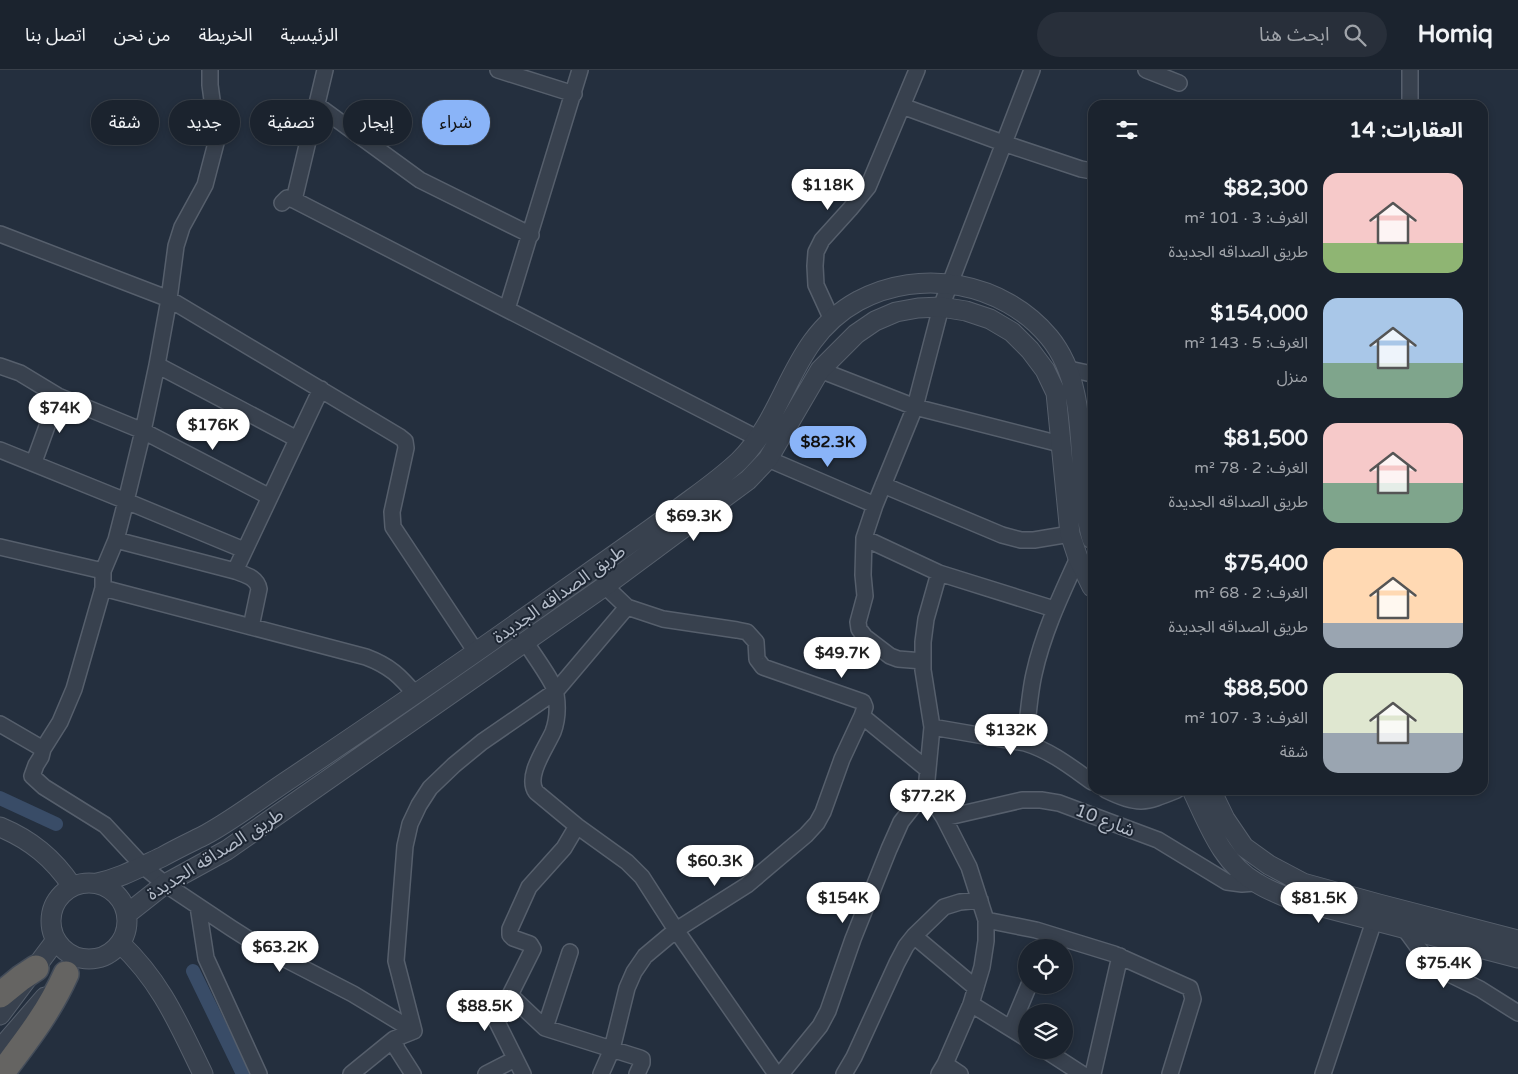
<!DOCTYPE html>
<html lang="ar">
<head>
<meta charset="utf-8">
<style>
  body { margin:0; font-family:"Varela Round","Noto Sans Arabic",sans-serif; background:#282f3a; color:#f1f3f6; direction:rtl; height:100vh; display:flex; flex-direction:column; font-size:19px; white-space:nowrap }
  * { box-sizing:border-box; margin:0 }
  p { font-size:16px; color:#a0a4aa }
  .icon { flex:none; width:28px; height:28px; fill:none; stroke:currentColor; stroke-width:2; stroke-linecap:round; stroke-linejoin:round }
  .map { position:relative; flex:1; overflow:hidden; direction:ltr }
  .drawer { position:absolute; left:1088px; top:30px; width:400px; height:695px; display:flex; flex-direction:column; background:#1b232e; border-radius:15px; box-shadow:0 2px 8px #0003,0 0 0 1px #39404a; direction:rtl }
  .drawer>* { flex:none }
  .hud { position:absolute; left:15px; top:30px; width:475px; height:45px; direction:rtl; display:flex; gap:10px }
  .buttons { position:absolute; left:1018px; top:869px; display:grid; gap:10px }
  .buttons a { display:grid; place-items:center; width:55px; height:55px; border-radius:50%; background:#1b232e; box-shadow:0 2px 8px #0003,0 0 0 1px #39404a; font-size:25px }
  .price { position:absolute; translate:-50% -42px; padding:0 11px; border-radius:18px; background:#fff; color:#222; font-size:16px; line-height:32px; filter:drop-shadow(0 1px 2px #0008) }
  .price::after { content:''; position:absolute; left:50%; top:30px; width:15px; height:11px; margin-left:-8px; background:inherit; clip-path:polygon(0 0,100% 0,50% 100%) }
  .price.active { background:#8ab4f8; color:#111 }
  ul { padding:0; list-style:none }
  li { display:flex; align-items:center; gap:15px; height:125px; padding:0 25px }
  li span { display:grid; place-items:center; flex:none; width:140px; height:100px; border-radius:15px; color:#555 }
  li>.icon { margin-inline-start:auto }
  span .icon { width:60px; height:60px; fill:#fffc; stroke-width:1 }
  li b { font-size:21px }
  h2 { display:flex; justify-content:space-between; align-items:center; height:60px; padding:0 25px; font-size:21px }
  .chip { padding:0 18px; border-radius:22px; background:#1b232e; box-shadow:0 2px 8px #0003,0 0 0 1px #39404a; font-size:18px; line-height:45px }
  .chip.active { background:#8ab4f8; color:#111 }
  header { display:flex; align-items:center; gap:30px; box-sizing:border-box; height:70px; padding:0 25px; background:#1b232e; border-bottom:1px solid #39404a }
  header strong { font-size:24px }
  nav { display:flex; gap:28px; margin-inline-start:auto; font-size:18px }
  .search { width:350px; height:45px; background:#282f3a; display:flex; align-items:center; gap:12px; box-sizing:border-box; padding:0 18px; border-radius:28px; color:#a0a4aa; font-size:19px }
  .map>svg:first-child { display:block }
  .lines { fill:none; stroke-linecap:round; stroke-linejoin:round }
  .canal { stroke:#394c67; stroke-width:14 }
  .minor-casing { stroke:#565f6c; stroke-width:18 }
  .tertiary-casing { stroke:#565f6c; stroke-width:21 }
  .trunk-casing { stroke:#434c59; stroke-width:28 }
  .minor { stroke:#38414e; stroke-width:15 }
  .tertiary { stroke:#38414e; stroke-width:19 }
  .trunk { stroke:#656462; stroke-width:25 }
  .labels { text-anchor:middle; stroke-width:4; stroke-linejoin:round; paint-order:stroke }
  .street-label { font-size:18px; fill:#b4bcc9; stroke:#1d2633 }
</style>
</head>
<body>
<header>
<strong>Homiq</strong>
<div class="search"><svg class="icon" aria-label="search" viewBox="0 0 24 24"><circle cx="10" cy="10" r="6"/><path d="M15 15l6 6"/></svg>ابحث هنا</div>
<nav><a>الرئيسية</a><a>الخريطة</a><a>من نحن</a><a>اتصل بنا</a></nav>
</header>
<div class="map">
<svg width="1518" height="1004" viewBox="0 0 1518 1004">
  <rect width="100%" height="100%" fill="#242f3e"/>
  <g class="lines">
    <path class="canal" d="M0,728L56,754
      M193,901L243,1004"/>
    <g class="minor-casing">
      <path id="minor" d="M498,0L574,24
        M917,0L902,36L1003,73L1081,99L1092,101
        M1032,0L941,237L915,337L875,435L864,468L939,503L1054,539
        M1146,0L1179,13
        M317,35L420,110L531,165
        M1410,35V0
        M294,130L325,0
        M282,133L287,128L294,130L759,369
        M0,164L169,229L400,367L405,371L406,378L392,442L393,457L476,582
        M507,239L580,0
        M832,250L816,215L815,196L816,182L822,170L850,139L868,117L902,36
        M157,295L297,369
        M0,296L20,303L58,326L143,361L270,427
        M1069,299L1092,304
        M820,300L915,337L1060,374
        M0,380L126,431L143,361L157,295L169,229L176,176L182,157L205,115L216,73V59L210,15V0
        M768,389L875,435
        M34,392L58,326
        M883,415L1002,465L1021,470H1034L1070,464
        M864,468L863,505L865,526L858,552L859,559L865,567L890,586L898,589L923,591
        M116,470L235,501C245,505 257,507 259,519L251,557
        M0,477L103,501
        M244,480L126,431L116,470L103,501V518L74,619L60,652L43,679L41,687L36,695L32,706L44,717L105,755L143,796L165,814L231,858L256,874L353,924L414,961
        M235,501L321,319
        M939,503L926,549L923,572V600L932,657L926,720L944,748L969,797L986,850V871L982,897L971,934L945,994L939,1004
        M605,516L627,537
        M103,518L366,587C390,596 400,606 416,625
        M525,571C532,583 555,613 556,624C558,637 558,649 553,662C546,678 525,706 536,722L577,756L627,792L642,807L676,860L776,1004
        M0,654L43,679
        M932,657L1025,673C1051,681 1071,697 1092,712
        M1025,673C1028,650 1029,626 1034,604C1043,563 1061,525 1078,488
        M1106,720C1138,736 1145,733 1177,720
        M944,748L1022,730H1041L1059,733L1158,770L1227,812L1242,814L1255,813
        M198,836L206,888L259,1004
        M986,850L1036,860L1114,884L1190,918L1193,929L1170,1004
        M1404,858L1431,895L1480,919L1518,943
        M914,866L976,918
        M510,925L545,958L640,988L642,989V993L637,1004
        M971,934L1026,968
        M545,958L570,882
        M1011,958L1029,915
        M1045,980L1082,1004
        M945,994L960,1004
        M351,1004L394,969
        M413,1004L397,979L394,969L414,961L396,891L405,776L410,754L419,735L430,718L454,695L482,672L556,621L627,537L663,549L737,560L747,562L756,572L757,589L763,597L863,632L865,637L862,646L928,700
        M486,1004L515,989
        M523,1004L495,948V942L510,925L533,879L530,874L513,868L510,865V859L529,817L564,778L577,756
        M601,1004L612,979L627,918L634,902L645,886L676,860L747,815L806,765L817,753L823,742L842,689L862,646
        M781,1004L820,956L828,941L853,869L889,779L901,752L926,720
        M844,1004L854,987L897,893L906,876L914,866L944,837L960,832L980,830
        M1093,1004L1120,886
        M1323,1004L1374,851"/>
    </g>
    <g class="tertiary-casing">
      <path id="tertiary" d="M1192,720C1208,753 1222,794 1257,813C1266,819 1277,823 1288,828L1518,888
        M1211,720L1225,749L1244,777L1269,795L1303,813L1379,834L1518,870
        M0,757C31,770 53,788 72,816
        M51 851a38 38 0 1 1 76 0a38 38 0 1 1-76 0Z
        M97,813C121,808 140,797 162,787C176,779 191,772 205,765C236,748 264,726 293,707C378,650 463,592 547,532C591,501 635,471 678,439C698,424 720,409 739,391C789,342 789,269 858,231C921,197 1003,212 1049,267C1094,321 1073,404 1092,469
        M127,844L165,814L227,780L605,516L748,410L768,389L820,300L856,264L875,251L896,242L918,238L941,237L966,241L990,249L1012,262L1030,280L1045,300L1056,323L1070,464L1078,488L1092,517
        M120,873C162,913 178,953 203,1004
        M0,945L56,870
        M0,979L45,927"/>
    </g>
    <g class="trunk-casing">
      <path id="trunk" d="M0,925L21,908L36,898
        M1,1004C26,971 49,942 66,904"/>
    </g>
    <use href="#minor" class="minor"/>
    <use href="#tertiary" class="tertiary"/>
    <use href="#trunk" class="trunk"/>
  </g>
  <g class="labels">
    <g class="street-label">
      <text transform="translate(559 524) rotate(-35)" y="6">طريق الصداقه الجديدة</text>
      <text transform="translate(1105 750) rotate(21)" y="6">شارع 10</text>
      <text transform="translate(215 784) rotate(-32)" y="6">طريق الصداقه الجديدة</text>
    </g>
  </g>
</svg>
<div class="buttons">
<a><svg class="icon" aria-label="locate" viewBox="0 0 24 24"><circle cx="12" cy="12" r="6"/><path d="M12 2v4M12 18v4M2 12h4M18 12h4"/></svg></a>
<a><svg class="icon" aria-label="layers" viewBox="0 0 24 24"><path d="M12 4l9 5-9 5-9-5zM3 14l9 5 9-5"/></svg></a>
</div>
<b class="price" style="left:828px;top:141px">$118K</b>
<b class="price" style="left:60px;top:364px">$74K</b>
<b class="price" style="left:213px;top:381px">$176K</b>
<b class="price active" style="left:828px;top:398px">$82.3K</b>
<b class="price" style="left:694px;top:472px">$69.3K</b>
<b class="price" style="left:842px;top:609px">$49.7K</b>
<b class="price" style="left:1011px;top:686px">$132K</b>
<b class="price" style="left:928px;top:752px">$77.2K</b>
<b class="price" style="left:715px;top:817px">$60.3K</b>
<b class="price" style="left:843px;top:854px">$154K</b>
<b class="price" style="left:1319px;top:854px">$81.5K</b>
<b class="price" style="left:280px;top:903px">$63.2K</b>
<b class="price" style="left:1444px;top:919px">$75.4K</b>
<b class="price" style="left:485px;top:962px">$88.5K</b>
<div class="hud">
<a class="chip active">شراء</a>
<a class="chip">إيجار</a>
<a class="chip">تصفية</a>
<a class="chip">جديد</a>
<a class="chip">شقة</a>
</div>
<section class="drawer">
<h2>العقارات: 14<svg class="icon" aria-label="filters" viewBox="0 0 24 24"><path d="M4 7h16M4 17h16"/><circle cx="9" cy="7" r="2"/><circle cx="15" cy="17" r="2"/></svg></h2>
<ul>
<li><span style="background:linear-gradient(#f6c9c9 70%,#8fb573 0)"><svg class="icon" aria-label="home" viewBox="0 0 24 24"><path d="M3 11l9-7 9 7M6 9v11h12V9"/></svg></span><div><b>$82,300</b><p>الغرف: 3 · 101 m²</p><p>طريق الصداقه الجديدة</p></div></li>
<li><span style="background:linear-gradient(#a9c7e8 65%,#7fa58c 0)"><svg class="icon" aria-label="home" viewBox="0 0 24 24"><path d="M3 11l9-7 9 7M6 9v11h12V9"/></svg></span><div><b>$154,000</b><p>الغرف: 5 · 143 m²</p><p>منزل</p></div></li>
<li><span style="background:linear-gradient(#f6c9c9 60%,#7fa58c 0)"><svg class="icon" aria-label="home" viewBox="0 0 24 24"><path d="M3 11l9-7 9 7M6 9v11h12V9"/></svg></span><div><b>$81,500</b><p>الغرف: 2 · 78 m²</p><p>طريق الصداقه الجديدة</p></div></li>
<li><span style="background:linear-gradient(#ffd9b3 75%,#9aa5b1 0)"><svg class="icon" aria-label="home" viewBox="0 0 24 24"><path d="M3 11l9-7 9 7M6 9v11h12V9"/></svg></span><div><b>$75,400</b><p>الغرف: 2 · 68 m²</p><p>طريق الصداقه الجديدة</p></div></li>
<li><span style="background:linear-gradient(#dfe7d0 60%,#9aa5b1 0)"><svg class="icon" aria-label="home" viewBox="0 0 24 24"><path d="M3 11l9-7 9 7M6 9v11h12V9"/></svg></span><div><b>$88,500</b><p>الغرف: 3 · 107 m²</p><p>شقة</p></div></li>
</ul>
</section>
</div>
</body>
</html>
